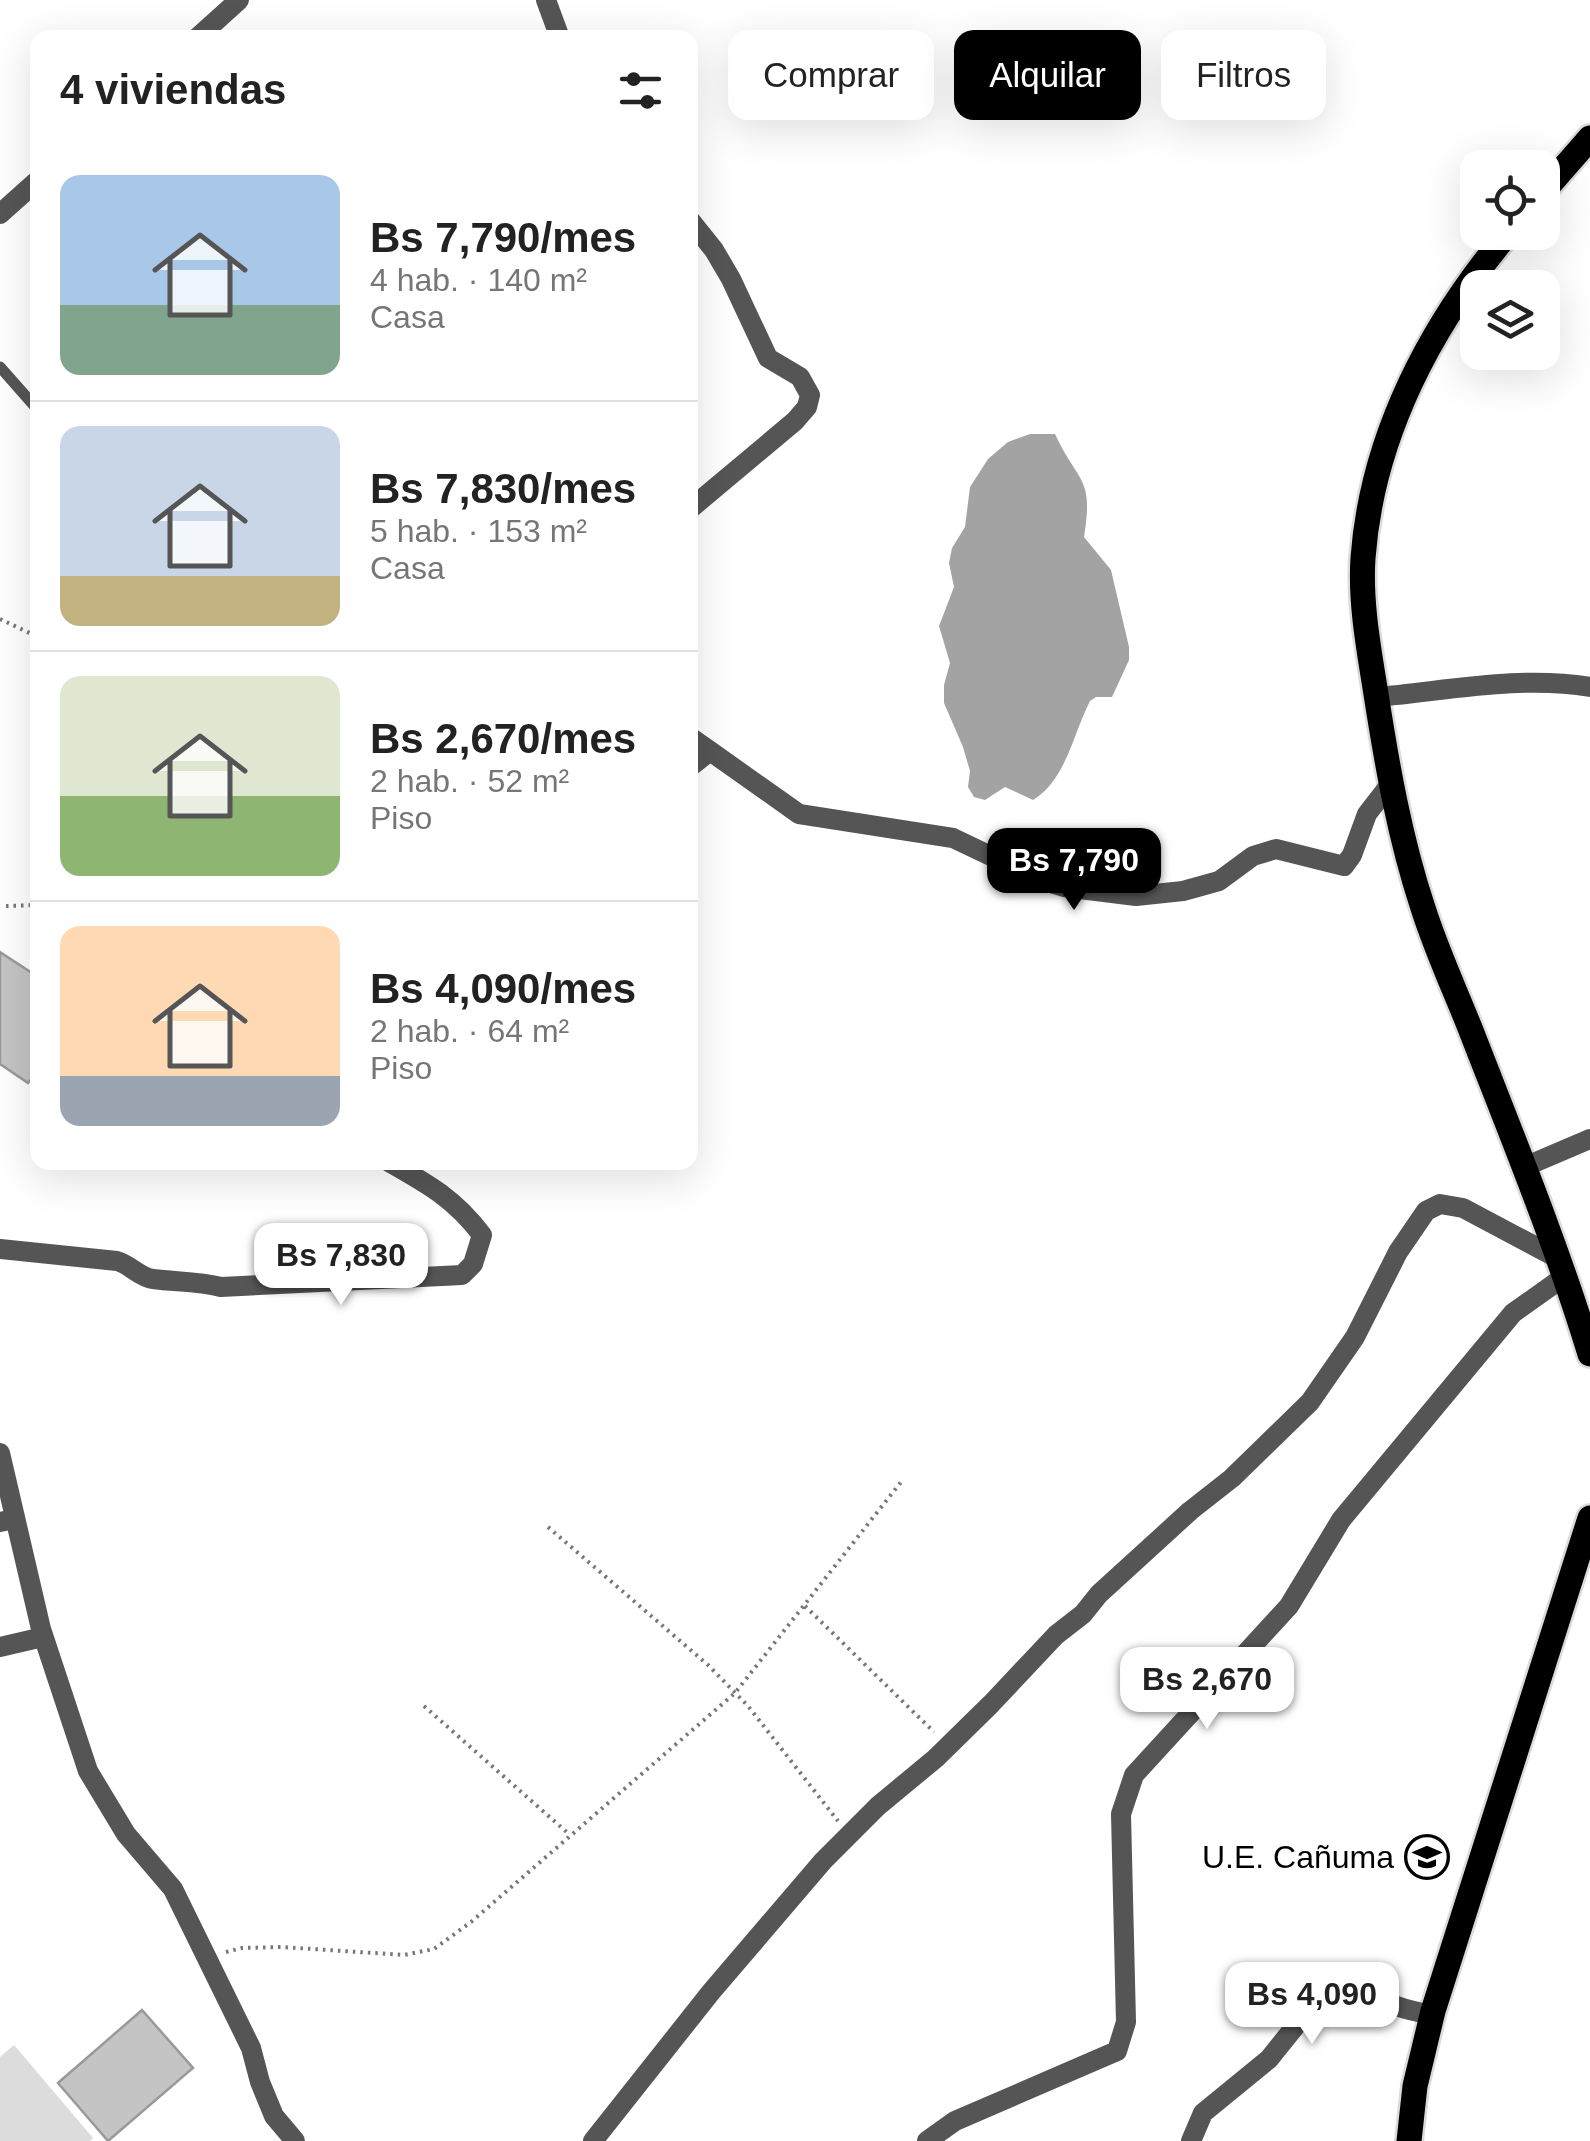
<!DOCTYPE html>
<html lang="es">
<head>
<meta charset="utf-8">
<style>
  body { margin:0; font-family:Arial,sans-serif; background:#f6f6f6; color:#222; height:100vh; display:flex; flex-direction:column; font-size:38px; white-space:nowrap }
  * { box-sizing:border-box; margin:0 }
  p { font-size:32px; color:#767676 }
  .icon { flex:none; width:55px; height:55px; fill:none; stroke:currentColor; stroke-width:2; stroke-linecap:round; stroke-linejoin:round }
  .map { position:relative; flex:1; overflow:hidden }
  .panel { position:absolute; left:30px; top:30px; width:668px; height:1140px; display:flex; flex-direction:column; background:#fff; border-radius:20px; box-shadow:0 10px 40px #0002 }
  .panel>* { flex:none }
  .banner { position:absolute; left:728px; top:30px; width:712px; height:90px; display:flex; gap:20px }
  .buttons { position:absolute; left:1460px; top:150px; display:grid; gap:20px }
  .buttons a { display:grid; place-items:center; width:100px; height:100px; border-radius:20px; background:#fff; box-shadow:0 10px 40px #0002; font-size:50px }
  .price { position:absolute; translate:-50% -85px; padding:0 22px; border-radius:20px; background:#fff; color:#222; font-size:32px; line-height:65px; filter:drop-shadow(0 2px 5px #0008) }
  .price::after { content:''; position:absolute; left:50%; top:60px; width:30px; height:22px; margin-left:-15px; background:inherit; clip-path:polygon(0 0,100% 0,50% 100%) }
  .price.current { background:#000; color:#fff }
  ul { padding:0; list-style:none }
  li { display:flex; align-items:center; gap:30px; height:250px; padding:0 30px }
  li+li { border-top:2px solid #e0e0e0 }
  li span { display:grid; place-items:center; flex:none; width:280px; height:200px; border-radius:20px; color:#555 }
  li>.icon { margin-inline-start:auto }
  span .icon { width:120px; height:120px; fill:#fffc; stroke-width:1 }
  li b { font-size:42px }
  h2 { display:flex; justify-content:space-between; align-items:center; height:120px; padding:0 30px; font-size:42px }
  .chip { padding:0 35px; border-radius:20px; background:#fff; box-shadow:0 10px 40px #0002; font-size:35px; line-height:90px }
  .chip.current { background:#000; color:#fff }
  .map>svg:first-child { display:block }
  .green { fill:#dcdcdc }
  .water { fill:#a3a3a3 }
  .building { fill:#c4c4c4; stroke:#999; stroke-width:2.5 }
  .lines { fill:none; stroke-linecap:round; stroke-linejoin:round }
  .primary-casing { stroke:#dbdbdb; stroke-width:30 }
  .path { stroke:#777; stroke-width:4; stroke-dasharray:2.5 5; stroke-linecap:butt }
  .service { stroke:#555; stroke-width:11 }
  .minor { stroke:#555; stroke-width:20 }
  .tertiary { stroke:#555; stroke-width:20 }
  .primary { stroke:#000; stroke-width:25 }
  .labels { text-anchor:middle; stroke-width:8; stroke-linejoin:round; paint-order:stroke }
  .poi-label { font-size:32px; fill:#000; stroke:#fff; text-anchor:end }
</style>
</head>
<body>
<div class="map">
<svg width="1590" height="2141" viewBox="0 0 1590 2141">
  <rect width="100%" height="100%" fill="#fff"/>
  <path class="green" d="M14,2045L93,2138L90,2141H0V2057Z"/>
  <path class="water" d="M1030,434H1055C1078,484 1094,475 1084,537L1111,570L1129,647V660L1112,697H1096L1090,701C1073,734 1066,780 1033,800L1005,787L985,800L974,797L968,787L970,771L963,747L944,703V685L950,663L939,626L954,587L949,563L952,548L965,527L970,487L988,459L1008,442Z"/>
  <path class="building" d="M0,952L38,977V1069L28,1083L0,1064Z
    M142,2010L193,2068L108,2141L58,2083Z"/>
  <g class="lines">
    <g class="primary-casing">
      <path id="primary" d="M1542,193L1590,138
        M1509,232C1431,324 1372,436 1363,558C1360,603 1369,650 1376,694C1387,765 1400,839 1423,908C1436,949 1454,988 1470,1028C1512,1136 1556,1243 1590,1354
        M1409,2141L1415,2086L1433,2011L1590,1518"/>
    </g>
    <path class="path" d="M0,619L38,637
      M6,906L38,905
      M548,1527L708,1665L748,1706L838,1821
      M805,1606L934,1732
      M424,1706L570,1835
      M226,1952L242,1948L282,1947L404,1955L434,1949L471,1922L735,1693L901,1482"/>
    <path class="service" d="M0,367L38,410"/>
    <path class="minor" d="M546,0L560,38
      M690,220L714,250L731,279L768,358L800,377L810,395L807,407L795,421L690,509
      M1377,697C1446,691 1521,675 1590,687
      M690,737L710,751
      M690,767L710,751L799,814L953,838L1041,880L1064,887L1136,896L1183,891L1219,881L1253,856L1276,849L1344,866L1352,855L1367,814L1391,783
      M1524,1167L1590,1139
      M0,1249L117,1261C131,1265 139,1277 153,1279C176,1282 198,1281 221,1287L462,1275L473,1264L482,1235C455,1199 428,1184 389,1162
      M0,1522L15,1519
      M0,1647L43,1637
      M593,2141L711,1992L823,1861L878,1806L936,1758L991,1704L1056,1635L1083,1614L1099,1594L1190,1511L1232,1478L1310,1402L1355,1337L1398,1252L1426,1211L1440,1204L1463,1208L1559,1259
      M927,2141L955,2121L1117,2051L1126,2022L1121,1814L1134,1775L1289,1606L1341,1520L1513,1313L1565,1276
      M1191,2141L1203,2113L1269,2059L1330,1983C1354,1977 1371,1995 1392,2004C1404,2010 1419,2012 1432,2015"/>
    <path class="tertiary" d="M197,38L239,0
      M0,214L38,180
      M0,1453L41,1629L88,1771L126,1834L173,1889L251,2048L260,2082L274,2116L295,2141"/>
    <use href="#primary" class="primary"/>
  </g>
  <defs>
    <g id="school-ring" transform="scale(2.25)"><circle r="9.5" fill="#fff" stroke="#000" stroke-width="1.5"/><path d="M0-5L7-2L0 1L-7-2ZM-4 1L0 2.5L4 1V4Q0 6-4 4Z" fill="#000"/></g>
  </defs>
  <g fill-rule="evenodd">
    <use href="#school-ring" x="1427" y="1857"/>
  </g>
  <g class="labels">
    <g class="poi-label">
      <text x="1394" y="1868">U.E. Cañuma</text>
    </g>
  </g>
</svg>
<div class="buttons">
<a><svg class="icon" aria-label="locate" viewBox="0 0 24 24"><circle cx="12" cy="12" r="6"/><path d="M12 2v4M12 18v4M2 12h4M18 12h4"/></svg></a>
<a><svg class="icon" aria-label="layers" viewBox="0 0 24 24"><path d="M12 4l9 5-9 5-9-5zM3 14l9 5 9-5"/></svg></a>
</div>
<b class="price current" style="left:1074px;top:913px">Bs 7,790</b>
<b class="price" style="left:341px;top:1308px">Bs 7,830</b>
<b class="price" style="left:1207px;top:1732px">Bs 2,670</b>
<b class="price" style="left:1312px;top:2047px">Bs 4,090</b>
<div class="banner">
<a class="chip">Comprar</a>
<a class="chip current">Alquilar</a>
<a class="chip">Filtros</a>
</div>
<section class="panel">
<h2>4 viviendas<svg class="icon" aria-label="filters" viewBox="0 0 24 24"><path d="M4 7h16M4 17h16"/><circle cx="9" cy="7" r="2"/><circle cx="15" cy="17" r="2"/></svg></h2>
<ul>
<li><span style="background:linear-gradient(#a9c7e8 65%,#7fa58c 0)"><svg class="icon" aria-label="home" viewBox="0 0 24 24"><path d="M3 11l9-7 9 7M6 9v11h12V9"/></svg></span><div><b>Bs 7,790/mes</b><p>4 hab. · 140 m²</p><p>Casa</p></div></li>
<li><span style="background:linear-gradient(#c9d6e8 75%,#c2b280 0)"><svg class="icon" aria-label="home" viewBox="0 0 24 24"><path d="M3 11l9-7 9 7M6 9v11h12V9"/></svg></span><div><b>Bs 7,830/mes</b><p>5 hab. · 153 m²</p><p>Casa</p></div></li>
<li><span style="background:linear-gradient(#dfe7d0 60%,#8fb573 0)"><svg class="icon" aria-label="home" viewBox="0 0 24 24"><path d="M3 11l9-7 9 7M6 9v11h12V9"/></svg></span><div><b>Bs 2,670/mes</b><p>2 hab. · 52 m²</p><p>Piso</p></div></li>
<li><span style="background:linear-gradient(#ffd9b3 75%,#9aa5b1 0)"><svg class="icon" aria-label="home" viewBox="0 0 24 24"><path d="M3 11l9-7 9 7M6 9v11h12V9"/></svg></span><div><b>Bs 4,090/mes</b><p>2 hab. · 64 m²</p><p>Piso</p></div></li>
</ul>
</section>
</div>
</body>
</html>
